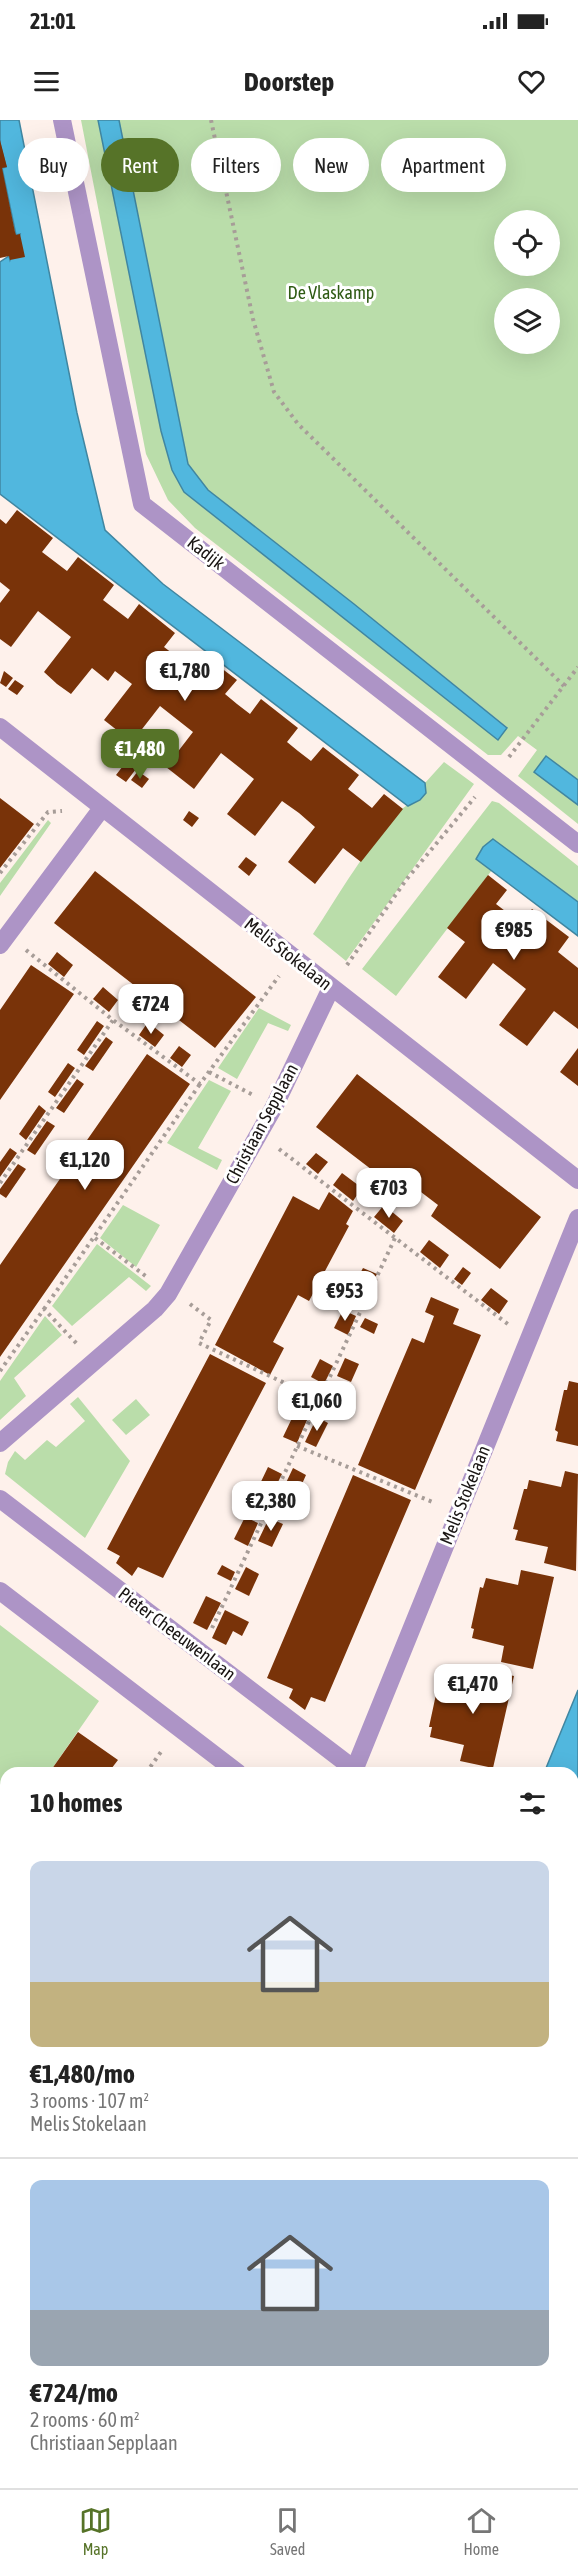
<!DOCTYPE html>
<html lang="en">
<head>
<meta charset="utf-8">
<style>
  body { margin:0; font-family:"Asap Condensed",sans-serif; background:#f6f6f6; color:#222; height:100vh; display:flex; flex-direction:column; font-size:22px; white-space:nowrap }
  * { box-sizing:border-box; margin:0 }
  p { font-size:20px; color:#767676 }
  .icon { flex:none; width:33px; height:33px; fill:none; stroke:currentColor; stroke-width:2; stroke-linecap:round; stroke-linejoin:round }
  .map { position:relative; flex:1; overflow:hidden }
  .sheet { position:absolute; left:0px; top:1647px; width:579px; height:722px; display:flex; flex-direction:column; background:#fff; border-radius:18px 18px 0 0; box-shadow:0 6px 24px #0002 }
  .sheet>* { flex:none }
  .hud { position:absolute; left:18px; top:18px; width:543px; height:54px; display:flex; gap:12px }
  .tools { position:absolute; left:494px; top:90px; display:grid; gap:12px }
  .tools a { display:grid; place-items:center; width:66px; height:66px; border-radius:50%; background:#fff; box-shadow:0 6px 24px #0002; font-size:30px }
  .price { position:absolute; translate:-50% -51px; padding:0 14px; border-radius:12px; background:#fff; color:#222; font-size:20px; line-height:39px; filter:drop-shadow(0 2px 3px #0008) }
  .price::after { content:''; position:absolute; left:50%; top:36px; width:18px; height:14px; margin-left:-9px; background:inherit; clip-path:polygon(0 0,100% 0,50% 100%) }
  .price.selected { background:#567328; color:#fff }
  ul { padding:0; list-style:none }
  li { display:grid; align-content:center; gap:12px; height:318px; padding:0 30px }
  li+li { border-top:2px solid #e0e0e0 }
  li span { display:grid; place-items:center; height:186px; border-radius:12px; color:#555 }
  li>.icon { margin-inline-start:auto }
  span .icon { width:108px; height:108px; fill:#fffc; stroke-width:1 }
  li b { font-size:26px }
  h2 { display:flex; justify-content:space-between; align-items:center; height:72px; padding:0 30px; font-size:26px }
  .pill { padding:0 21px; border-radius:27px; background:#fff; box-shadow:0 6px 24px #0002; font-size:21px; line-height:54px }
  .pill.selected { background:#567328; color:#fff }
  .status { display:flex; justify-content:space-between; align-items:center; height:42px; padding:0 30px; background:#fff; direction:ltr }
  .status svg { height:16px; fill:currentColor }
  header { display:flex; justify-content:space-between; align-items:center; height:78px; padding:0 30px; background:#fff; font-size:27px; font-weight:700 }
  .dock { display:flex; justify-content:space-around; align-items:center; height:84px; border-top:2px solid #e0e0e0; background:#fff; font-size:16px; color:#767676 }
  .dock a { display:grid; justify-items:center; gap:3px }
  .dock .selected { color:#567328 }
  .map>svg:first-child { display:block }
  .green { fill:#baddaa; fill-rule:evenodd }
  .water { fill:#51b7de; stroke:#4086a1; stroke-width:1.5 }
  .building { fill:#793309 }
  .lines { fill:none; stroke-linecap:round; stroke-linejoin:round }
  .path { stroke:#a79d98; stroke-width:4; stroke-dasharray:3 4.5; stroke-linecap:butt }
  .minor { stroke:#ad94c6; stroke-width:18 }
  .major { stroke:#72419a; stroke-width:18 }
  .labels { text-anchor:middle; stroke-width:6; stroke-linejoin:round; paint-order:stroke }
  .park-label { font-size:18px; fill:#2f5b14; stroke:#fff }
  .street-label { font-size:18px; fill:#191513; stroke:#fff }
</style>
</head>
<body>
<div class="status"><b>21:01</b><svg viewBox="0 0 49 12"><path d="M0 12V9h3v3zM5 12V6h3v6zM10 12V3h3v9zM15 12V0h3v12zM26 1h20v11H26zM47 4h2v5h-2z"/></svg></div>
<header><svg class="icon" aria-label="menu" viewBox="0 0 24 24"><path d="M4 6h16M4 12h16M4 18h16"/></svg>Doorstep<svg class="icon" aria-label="heart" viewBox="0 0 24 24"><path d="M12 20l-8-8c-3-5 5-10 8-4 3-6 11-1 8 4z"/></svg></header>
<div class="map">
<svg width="578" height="2368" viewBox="0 0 578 2368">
  <rect width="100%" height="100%" fill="#fef1eb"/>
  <path class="green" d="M81,0H98L161,311L172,350L184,372L498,620L507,607L354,484L208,370L188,344L119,0H578V660L546,636L535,652L578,685V704L518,656L537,630L518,616L501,635H488L195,408L168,380L146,334ZM504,100H549V146H504ZM504,178H549V224H504Z
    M444,642L474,664L346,841L313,814C340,773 366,727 400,691C407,683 419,682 426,673L425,663Z
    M492,681L499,683L578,746V782L493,719L477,739L492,750L396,876L362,849Z
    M48,700L51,703L0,776V763Z
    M259,888L291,905L288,911L268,903L237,959L218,948Z
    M209,960L231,971L198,1028L222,1040L217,1050L167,1023Z
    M123,1085L160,1105L136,1147L100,1118Z
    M97,1124L151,1166L146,1171L129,1157L72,1206L52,1186Z
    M45,1196L62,1215L14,1258L26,1276L0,1300V1261Z
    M78,1277L130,1341L85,1418L5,1354L8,1342L15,1331L25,1340L47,1320L56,1327L85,1301L70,1284Z
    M136,1279L150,1295L126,1315L112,1300Z
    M0,1505L99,1581L49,1653H6V1716L0,1724Z
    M578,1927V2002L573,2014V1939Z
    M578,2089V2163L573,2175V2101Z"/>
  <path class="water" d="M0,0H19L77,293L105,410L163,464L425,663L426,673L420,680L408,686L0,374V142L9,136L10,140L20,114L16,115L2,48L6,47L0,24Z
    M98,0H119L188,344L208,370L354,484L507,608L498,620L184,372L172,350L161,311Z
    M546,636L578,660V685L534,652Z
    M493,719L578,782V816L476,739L483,727Z
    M578,1570V1822L573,1834V1653H544Z
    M248,2362H349V2363L347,2368H231L232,2364Z"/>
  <path class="building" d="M0,20L7,47L2,48L15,112L16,115L20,114L25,137L10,140L9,136L0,138Z
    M17,390L53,418L42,432L67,451L78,437L114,465L103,480L128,499L139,484L175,513L164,527L189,546L200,532L237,560L225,574L237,584L250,594L261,579L298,608L287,622L298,631L311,641L323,627L359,655L348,669L372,688L384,674L403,689L361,742L343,728L315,764L288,742L315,707L299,693L282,681L255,716L227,694L254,659L221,633L194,669L166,647L193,612L160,586L132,622L104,600L132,564L115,551L108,561L92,548L71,574L57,564L44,552L71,517L38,491L11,527L0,519V483L10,470L0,462V399L6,404Z
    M4,551L13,558L6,567L0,563Z
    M15,560L24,566L17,575L8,569Z
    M126,642L136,649L126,662L116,655Z
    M138,651L149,659L142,668L131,660Z
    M0,678L34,704L0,748Z
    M189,691L199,698L192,707L183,700Z
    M246,737L257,745L249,756L238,747Z
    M95,751L256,877L215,928L54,803Z
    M488,755L507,770L496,784L521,803L532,789L569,817L558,832L578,848V909L554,891L527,926L499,905L526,869L493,843L466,879L438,857L465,822L447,808Z
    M57,832L73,845L64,857L48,844Z
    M31,845L74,874L0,980V890Z
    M103,867L118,880L109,892L93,879Z
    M97,901L104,906L84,935L77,930Z
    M148,902L164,915L155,927L139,915Z
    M106,917L113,922L93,951L85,946Z
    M179,926L191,935L182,947L170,938Z
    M578,928V966L560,952Z
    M147,934L190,964L0,1237V1145Z
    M68,943L75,948L55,977L48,972Z
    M357,954L541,1097L500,1149L431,1096L438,1085L417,1069L410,1079L316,1007Z
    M77,959L84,964L64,993L56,988Z
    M39,985L46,991L26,1020L19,1014Z
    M47,1001L55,1006L35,1035L27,1030Z
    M10,1028L17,1033L0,1057V1042Z
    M316,1033L328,1042L318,1054L306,1044Z
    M18,1044L26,1049L6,1078L0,1074V1069Z
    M342,1053L362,1068L353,1081L333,1065Z
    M329,1072L353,1091L346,1104L349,1106L309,1181L298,1175L273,1222L284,1228L270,1255L215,1225L293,1076L319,1090Z
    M384,1085L403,1101L394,1113L374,1097Z
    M429,1120L449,1135L440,1148L420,1132Z
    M463,1147L471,1153L462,1165L454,1159Z
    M363,1148L377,1154L370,1167L356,1161Z
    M491,1168L508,1181L499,1194L481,1180Z
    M431,1177L459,1189L453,1204L481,1215L415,1370L358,1345L412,1218L424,1223L434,1196L425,1192Z
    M343,1190L356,1196L348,1215L334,1208Z
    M365,1198L378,1204L374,1214L360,1207Z
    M210,1234L266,1263L163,1458L138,1447L132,1456L116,1443L120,1436L107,1429Z
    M345,1238L359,1244L351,1262L337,1256Z
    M320,1239L333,1246L324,1264L311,1257Z
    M569,1261L578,1263V1326L556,1321L558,1312L555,1310L564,1270H567Z
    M330,1271L345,1277L336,1296L321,1289Z
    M294,1294L307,1300L297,1323L283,1317Z
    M317,1297L328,1303L316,1327L305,1322Z
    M268,1347L282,1354L271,1376L257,1370Z
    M293,1348L306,1355L298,1373L284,1367Z
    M565,1351L578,1354L576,1451L544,1443L548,1427L515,1420L518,1410L513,1409L524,1369H527L529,1360L561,1367Z
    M353,1355L411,1380L325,1582L311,1577L305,1590L289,1578L293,1569L267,1558Z
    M245,1397L258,1403L248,1426L234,1419Z
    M269,1398L283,1404L272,1427L258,1421Z
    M222,1445L235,1452L231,1461L217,1454Z
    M246,1447L259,1454L249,1476L235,1469Z
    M521,1450L554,1457L533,1549L501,1542L504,1526L472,1518L474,1509L471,1508L480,1467L483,1468L486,1458L518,1465Z
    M206,1476L221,1483L207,1510L193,1503Z
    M225,1490L249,1502L242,1516L233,1511L226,1525L212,1518Z
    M481,1549L514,1556L493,1648L460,1641L464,1625L430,1617L432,1607H429L438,1565L443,1566L445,1557L478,1564Z
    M78,1612L118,1640L108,1653H49Z
    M6,1716V1800L0,1809V1724Z
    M5,2042L6,2043V2129L0,2124V2044Z
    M2,2185L6,2187V2206L0,2202Z
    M0,2247L6,2250V2288L0,2285Z
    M578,2271V2347L573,2344V2283Z
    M104,2362H117L137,2368H103Z
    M168,2362H193L192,2368Z"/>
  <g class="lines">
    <path class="path" d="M211,0L253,199L274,272L298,304L564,566
      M509,637L578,547
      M0,753L48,692L62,691
      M26,830L113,900L200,964L279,856
      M347,845L406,760L475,677
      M209,952L253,975
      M279,1029L509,1205
      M0,1063L113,900
      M95,1118L147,1157
      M190,1184L211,1200L199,1223L319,1279
      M44,1189L200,964
      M0,1251L44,1189L77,1224
      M297,1326L435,1383
      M212,1508L395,1118
      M146,1653L163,1629
      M0,1861L6,1853
      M573,1912L578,1901
      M0,1915L6,1920
      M537,2362L543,2368
      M569,2362L578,2366
      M382,2368L384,2362"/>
    <path class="minor" d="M62,0L142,384L578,724
      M0,607L578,1060
      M0,825L102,688
      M0,1323L155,1189L168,1174L274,987L331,868
      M0,1379L354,1649
      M0,1471L238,1653
      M353,1653L578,1098
      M0,1965L6,1970
      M573,2199L578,2187
      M48,2368L50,2362
      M503,2368L506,2362"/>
    <path class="major" d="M573,2042L578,2031
      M435,2368L437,2362"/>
  </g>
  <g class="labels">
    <g class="park-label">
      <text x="331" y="179">De Vlaskamp</text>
    </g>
    <g class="street-label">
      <text transform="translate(206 433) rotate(38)" y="6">Kadijk</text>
      <text transform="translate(288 834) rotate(38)" y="6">Melis Stokelaan</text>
      <text transform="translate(262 1004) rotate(-62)" y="6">Christiaan Sepplaan</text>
      <text transform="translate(465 1375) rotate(-68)" y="6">Melis Stokelaan</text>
      <text transform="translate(177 1514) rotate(37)" y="6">Pieter Cheeuwenlaan</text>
    </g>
  </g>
</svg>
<div class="tools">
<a><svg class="icon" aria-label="locate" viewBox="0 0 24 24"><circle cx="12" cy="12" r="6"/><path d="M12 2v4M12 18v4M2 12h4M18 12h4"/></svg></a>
<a><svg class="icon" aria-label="layers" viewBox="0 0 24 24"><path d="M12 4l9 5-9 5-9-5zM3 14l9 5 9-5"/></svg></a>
</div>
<b class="price" style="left:185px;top:582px">€1,780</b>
<b class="price selected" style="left:140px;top:660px">€1,480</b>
<b class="price" style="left:514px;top:841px">€985</b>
<b class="price" style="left:151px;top:915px">€724</b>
<b class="price" style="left:85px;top:1071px">€1,120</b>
<b class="price" style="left:389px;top:1099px">€703</b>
<b class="price" style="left:345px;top:1202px">€953</b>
<b class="price" style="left:317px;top:1312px">€1,060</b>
<b class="price" style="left:271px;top:1412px">€2,380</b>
<b class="price" style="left:473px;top:1595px">€1,470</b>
<div class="hud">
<a class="pill">Buy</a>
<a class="pill selected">Rent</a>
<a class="pill">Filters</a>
<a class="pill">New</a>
<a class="pill">Apartment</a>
</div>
<section class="sheet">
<h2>10 homes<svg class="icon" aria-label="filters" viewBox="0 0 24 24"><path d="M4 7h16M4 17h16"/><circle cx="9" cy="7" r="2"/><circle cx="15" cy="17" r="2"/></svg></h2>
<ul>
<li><span style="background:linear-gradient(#c9d6e8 65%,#c2b280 0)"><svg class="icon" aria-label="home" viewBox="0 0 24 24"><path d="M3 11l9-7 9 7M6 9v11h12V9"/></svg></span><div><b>€1,480/mo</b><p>3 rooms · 107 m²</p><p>Melis Stokelaan</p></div></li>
<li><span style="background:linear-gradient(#a9c7e8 70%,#9aa5b1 0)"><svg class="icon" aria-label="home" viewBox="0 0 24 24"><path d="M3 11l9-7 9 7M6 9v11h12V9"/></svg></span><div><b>€724/mo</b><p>2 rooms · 60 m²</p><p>Christiaan Sepplaan</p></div></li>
</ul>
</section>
</div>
<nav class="dock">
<a class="selected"><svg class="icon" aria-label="map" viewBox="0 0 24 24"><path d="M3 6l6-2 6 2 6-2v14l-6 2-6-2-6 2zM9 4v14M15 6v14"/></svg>Map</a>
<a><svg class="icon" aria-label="saved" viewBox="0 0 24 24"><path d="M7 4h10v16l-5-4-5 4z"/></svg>Saved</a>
<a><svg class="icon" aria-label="home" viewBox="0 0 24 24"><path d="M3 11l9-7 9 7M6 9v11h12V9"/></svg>Home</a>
</nav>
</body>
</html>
